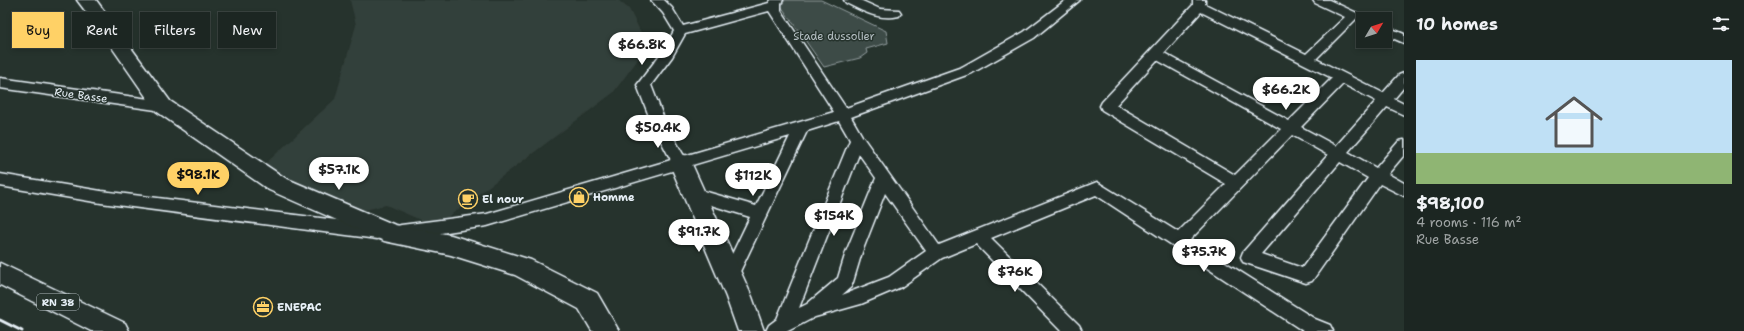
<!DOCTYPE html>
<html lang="en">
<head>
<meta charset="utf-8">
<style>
  body { margin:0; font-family:"Shantell Sans",sans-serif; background:#252e2a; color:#f1f3f6; height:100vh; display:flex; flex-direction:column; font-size:15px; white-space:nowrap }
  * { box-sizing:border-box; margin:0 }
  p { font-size:13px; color:#a0a5a5 }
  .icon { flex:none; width:22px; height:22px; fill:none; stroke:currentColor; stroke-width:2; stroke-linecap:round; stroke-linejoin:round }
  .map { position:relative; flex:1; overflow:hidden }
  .side { display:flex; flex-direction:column; background:#1c2622; width:340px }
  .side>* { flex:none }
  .guide { position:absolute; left:12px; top:12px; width:380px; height:36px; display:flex; gap:8px }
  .needle { width:26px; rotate:51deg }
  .fabs { position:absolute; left:1356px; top:12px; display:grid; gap:8px }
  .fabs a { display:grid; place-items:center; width:36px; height:36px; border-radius:0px; background:#1c2622; box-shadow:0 2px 6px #0003,0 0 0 1px #3a4340; font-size:20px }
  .price { position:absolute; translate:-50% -34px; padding:0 9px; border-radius:14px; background:#fff; color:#222; font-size:13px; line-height:26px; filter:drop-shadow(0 1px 2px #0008) }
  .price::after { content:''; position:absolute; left:50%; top:24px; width:12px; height:9px; margin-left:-6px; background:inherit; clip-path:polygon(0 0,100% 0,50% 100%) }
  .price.current { background:#ffd166; color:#111 }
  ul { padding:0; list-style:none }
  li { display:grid; align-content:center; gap:8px; height:212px; padding:0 12px }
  li span { display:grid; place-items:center; height:124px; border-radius:0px; color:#555 }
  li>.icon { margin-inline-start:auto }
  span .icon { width:72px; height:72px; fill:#fffc; stroke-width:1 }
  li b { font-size:17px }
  h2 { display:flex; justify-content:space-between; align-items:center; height:48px; padding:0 12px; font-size:17px }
  .chip { padding:0 14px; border-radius:0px; background:#1c2622; box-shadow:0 2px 6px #0003,0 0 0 1px #3a4340; font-size:14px; line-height:36px }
  .chip.current { background:#ffd166; color:#111 }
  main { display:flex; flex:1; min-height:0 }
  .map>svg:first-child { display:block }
  .built { fill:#333f3a }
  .green { fill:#3e4b47; stroke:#939ea0 }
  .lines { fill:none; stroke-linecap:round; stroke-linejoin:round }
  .street-casing { stroke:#e8f1f8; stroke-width:3 }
  .secondary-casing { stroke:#e8f1f8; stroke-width:3 }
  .primary-casing { stroke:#e8f1f8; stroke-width:3 }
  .street { fill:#26332d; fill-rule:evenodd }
  .secondary { fill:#26332d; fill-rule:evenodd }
  .primary { fill:#26332d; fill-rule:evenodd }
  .rail { stroke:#e8f1f8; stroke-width:3 }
  .labels { text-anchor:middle; stroke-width:3; stroke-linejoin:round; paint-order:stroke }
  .shield { fill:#26332d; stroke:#aeb8bb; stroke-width:1 }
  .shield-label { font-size:10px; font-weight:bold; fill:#e8f1f8 }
  .park-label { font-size:11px; fill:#b5bfc3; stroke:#26332d }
  .street-label { font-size:11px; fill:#e8f1f8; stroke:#26332d }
  .poi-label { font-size:11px; font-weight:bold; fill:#e8f1f8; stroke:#26332d; text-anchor:start }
</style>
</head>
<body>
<main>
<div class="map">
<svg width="1404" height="331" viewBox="0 0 1404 331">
  <rect width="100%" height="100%" fill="#26332d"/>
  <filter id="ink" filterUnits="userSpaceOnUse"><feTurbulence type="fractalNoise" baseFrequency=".025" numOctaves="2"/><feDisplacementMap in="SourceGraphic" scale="8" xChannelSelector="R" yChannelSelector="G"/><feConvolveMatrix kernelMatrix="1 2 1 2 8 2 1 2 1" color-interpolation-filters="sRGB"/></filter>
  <g filter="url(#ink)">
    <path class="built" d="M350,0H618L629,9L648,46L613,93L444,220L425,222L386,205L348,214L263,166L335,99L356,25Z"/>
    <path class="green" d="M785,0H821L886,31L888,43L866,49L867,53L860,58L824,67L781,6Z"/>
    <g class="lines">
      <g class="street-casing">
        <path id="street" d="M651,0H664L672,8L683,26L769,3L771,0H783L781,3V11L846,108L962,67L1024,32L1066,0H1080L1034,38L972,73L851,117L862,136L939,245L1097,182L1178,232L1226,184L1102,110L1100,106L1102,102L1193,5V0H1205V4L1306,54L1345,17L1315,3L1313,0H1329L1357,13L1359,16L1316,59L1383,93L1399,75L1404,73V87L1394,99L1404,104V115L1387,107L1348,152L1376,168L1399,141L1404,140V155L1388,174L1404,183V196L1380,184L1312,281L1306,283L1243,262L1241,257L1243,252L1328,155L1292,135L1190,240L1315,319L1330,325L1333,331H1303L1096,195L991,238L1079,325L1082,331H1061L976,244L942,258L901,287L861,304L815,317L788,331H766L769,325L777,319L850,140L839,121L807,131L735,282L729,284L723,282L721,277L750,217L688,198L685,194L688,190L693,188L756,206L790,136L487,226L401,239L395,237L393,232L395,227L401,225L487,214L671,160L652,124L637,85L662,52L674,31L663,13ZM769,11L834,112L684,156L666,124L651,85L672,57L685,34ZM1201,12L1332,78L1289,121L1164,53ZM1157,60L1281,129L1235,175L1116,105ZM1343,84L1376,101L1336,146L1301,127ZM859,154L876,178L846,252L838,278L807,304L799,308ZM1340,162L1368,178L1302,268L1261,254ZM885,193L926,251L889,277L842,295L851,287L853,282L862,252Z
          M844,0H860L880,9L899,10L901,13L899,16C879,21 863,11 846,3Z
          M1385,26L1404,34V43L1385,35Z
          M0,78L163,101L168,102L170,106L168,110L163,111L0,88Z
          M0,174L101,191L377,225L383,227L385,232L383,237L377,239L101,203L0,186Z"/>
      </g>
      <g class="secondary-casing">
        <path id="secondary" d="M77,0H96L170,101L285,178L395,225L451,235L531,260L597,293L619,331H592L579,309L515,275L451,255L384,241L269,190L156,111L102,33Z
          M680,154L688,156L691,162L752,297L764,331H738L726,297L669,162L672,156Z"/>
      </g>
      <g class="primary-casing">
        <path id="primary" d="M0,263L125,323L129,331H91L0,285Z"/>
      </g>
      <use href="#street" class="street"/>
      <use href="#secondary" class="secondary"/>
      <use href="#primary" class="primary"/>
      <path class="rail" d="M0,320L22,331"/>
    </g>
  </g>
  <defs>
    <g id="shop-ring" transform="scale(1)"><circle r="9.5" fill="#26332d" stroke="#ffd166" stroke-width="1.5"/><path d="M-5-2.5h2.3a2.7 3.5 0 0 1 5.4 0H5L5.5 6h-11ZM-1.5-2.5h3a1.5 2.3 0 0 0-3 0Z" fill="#ffd166"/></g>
    <g id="cafe-ring" transform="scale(1)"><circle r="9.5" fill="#26332d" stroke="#ffd166" stroke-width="1.5"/><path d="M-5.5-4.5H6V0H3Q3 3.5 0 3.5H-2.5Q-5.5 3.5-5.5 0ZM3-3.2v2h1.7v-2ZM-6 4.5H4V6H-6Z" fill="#ffd166"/></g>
    <g id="office-ring" transform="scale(1)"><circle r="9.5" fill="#26332d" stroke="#ffd166" stroke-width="1.5"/><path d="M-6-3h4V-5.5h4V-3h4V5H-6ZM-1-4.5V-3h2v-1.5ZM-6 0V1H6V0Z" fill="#ffd166"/></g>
  </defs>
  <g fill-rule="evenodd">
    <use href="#shop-ring" x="579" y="197"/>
    <use href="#cafe-ring" x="468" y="199"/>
    <use href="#office-ring" x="263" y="307"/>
  </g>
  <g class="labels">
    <rect class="shield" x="37" y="294" width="42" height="16" rx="3"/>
    <g class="shield-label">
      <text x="58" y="306">RN 38</text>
    </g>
    <g class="park-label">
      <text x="834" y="40">Stade dussolier</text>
    </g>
    <g class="street-label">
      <text transform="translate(81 95) rotate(8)" y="4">Rue Basse</text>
    </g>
    <g class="poi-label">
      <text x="593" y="201">Homme</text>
      <text x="482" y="203">El nour</text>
      <text x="277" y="311">ENEPAC</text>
    </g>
  </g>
</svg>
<div class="fabs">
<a><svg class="needle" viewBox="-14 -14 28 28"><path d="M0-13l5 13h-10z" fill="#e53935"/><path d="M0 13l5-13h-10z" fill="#a0a5a5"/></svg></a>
</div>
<b class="price" style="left:642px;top:66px">$66.8K</b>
<b class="price" style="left:1286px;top:111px">$66.2K</b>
<b class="price" style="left:658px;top:149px">$50.4K</b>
<b class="price" style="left:339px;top:191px">$57.1K</b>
<b class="price current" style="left:198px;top:196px">$98.1K</b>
<b class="price" style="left:753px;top:197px">$112K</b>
<b class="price" style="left:834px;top:237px">$154K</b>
<b class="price" style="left:699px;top:253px">$91.7K</b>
<b class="price" style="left:1204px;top:273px">$75.7K</b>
<b class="price" style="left:1015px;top:293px">$76K</b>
<div class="guide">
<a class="chip current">Buy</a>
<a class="chip">Rent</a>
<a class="chip">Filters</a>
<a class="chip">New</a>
</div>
</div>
<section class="side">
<h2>10 homes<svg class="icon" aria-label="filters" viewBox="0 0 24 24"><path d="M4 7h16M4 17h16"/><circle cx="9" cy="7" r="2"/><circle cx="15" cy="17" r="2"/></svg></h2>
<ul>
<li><span style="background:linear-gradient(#bfe0f5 75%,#8fb573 0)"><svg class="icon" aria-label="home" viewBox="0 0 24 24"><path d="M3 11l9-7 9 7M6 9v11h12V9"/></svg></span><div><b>$98,100</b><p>4 rooms · 116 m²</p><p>Rue Basse</p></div></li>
</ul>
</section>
</main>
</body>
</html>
